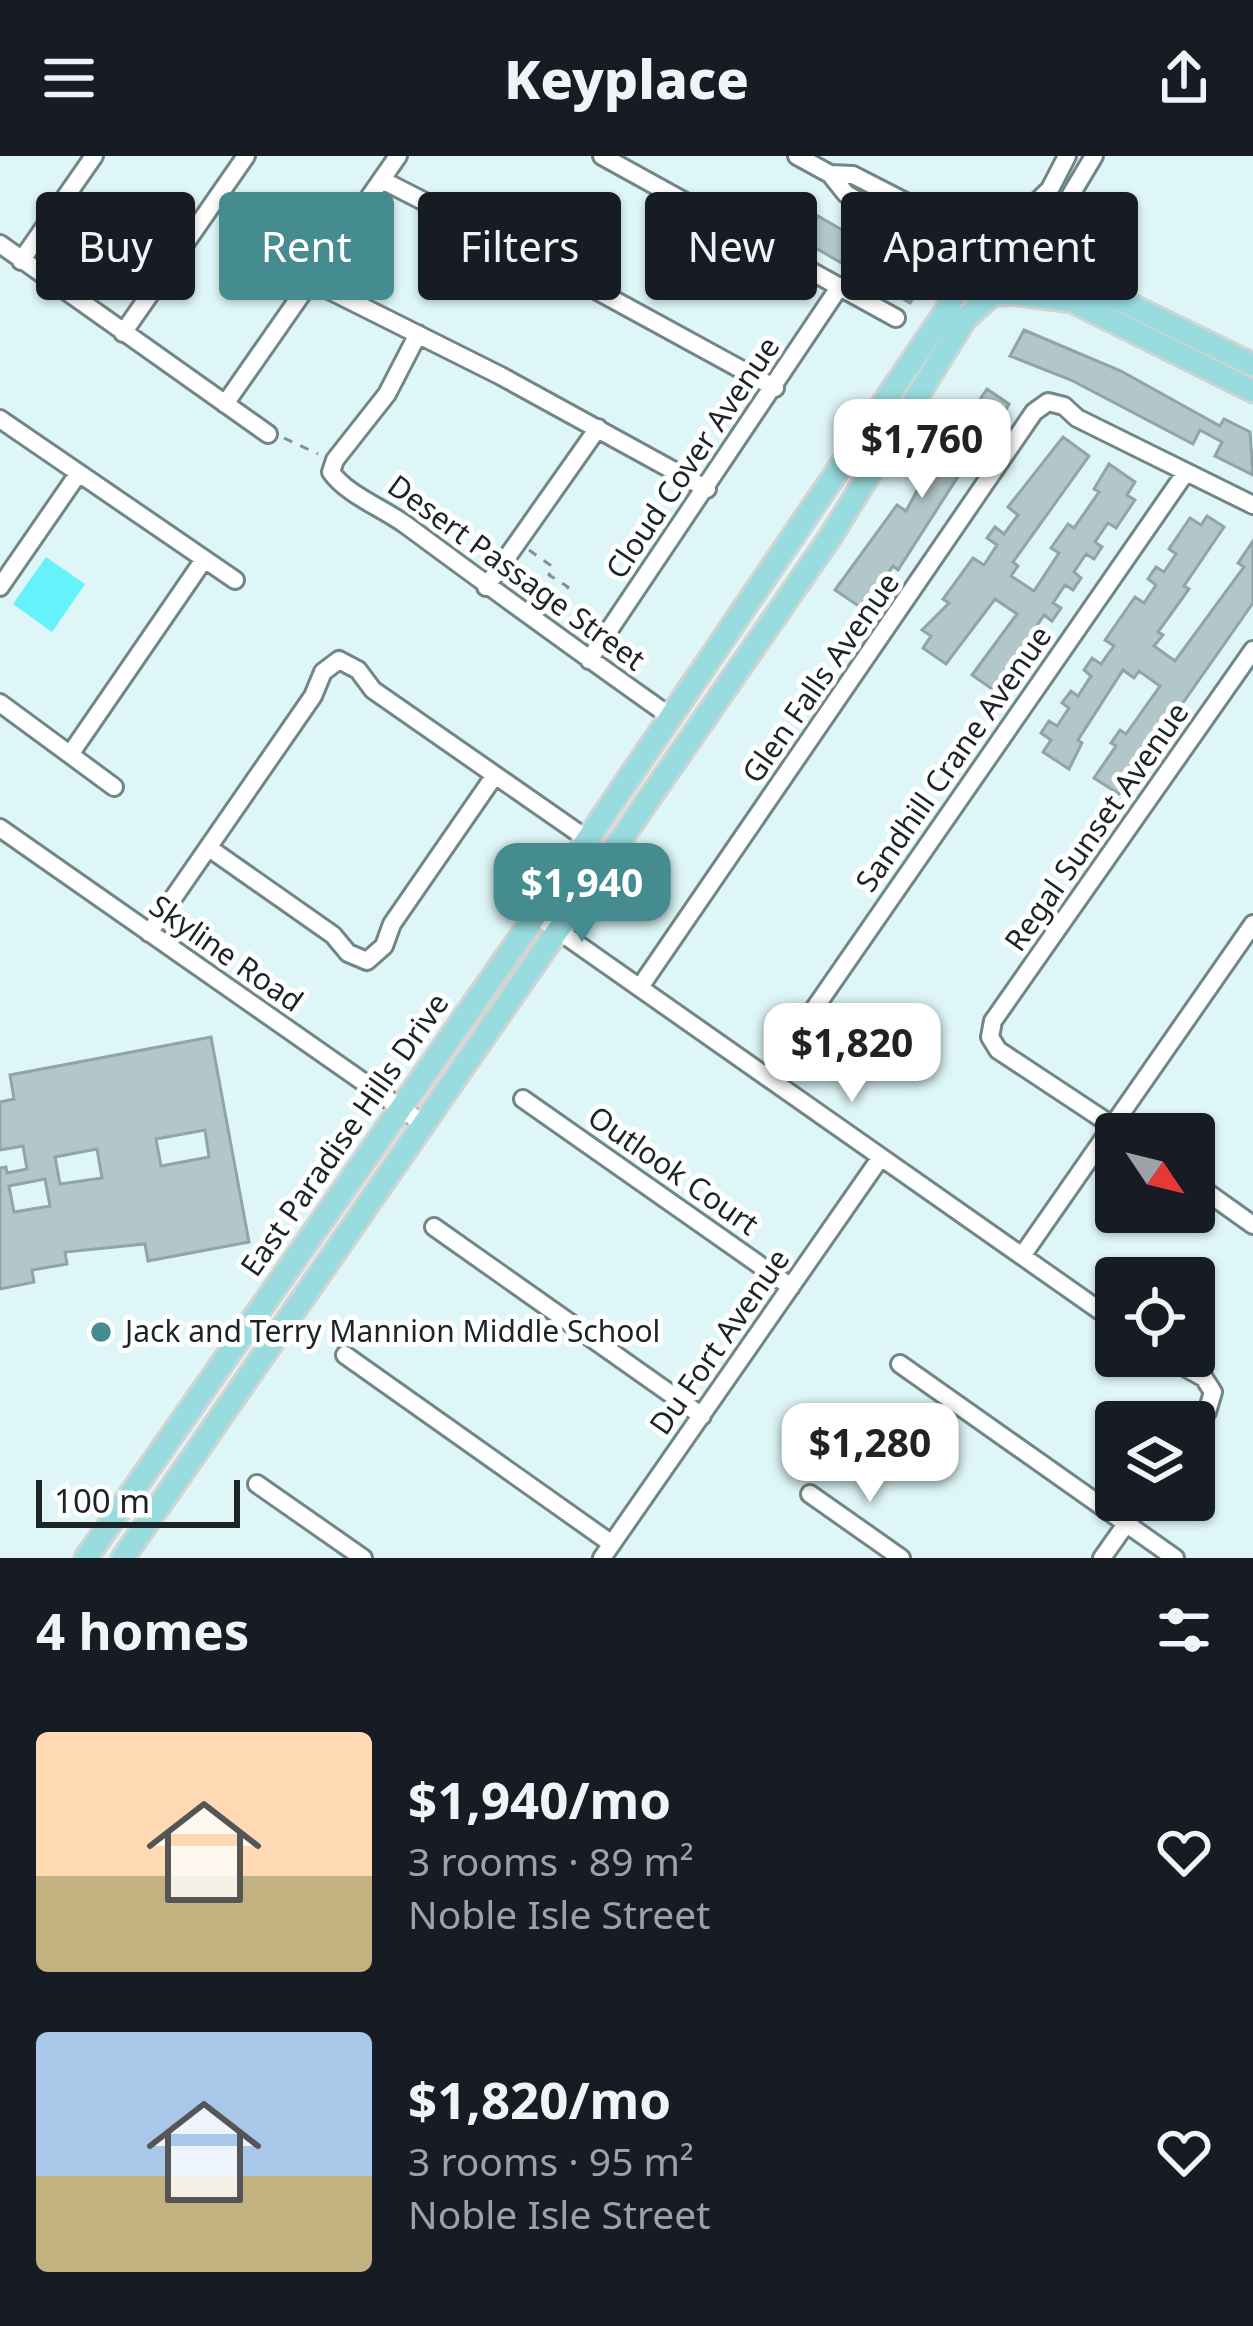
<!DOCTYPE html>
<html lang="en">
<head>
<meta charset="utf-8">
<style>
  body { margin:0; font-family:"Noto Sans",sans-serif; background:#242831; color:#f1f3f6; height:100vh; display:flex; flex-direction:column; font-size:45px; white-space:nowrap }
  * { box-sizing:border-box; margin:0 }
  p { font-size:39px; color:#9ea1a6 }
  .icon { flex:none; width:66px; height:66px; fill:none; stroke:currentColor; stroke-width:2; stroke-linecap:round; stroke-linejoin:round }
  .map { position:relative; height:1402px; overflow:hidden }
  .details { display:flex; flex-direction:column; background:#171b24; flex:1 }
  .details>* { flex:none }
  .top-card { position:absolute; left:36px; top:36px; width:1182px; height:108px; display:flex; gap:24px }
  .needle { width:78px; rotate:125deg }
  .buttons { position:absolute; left:1095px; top:957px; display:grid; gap:24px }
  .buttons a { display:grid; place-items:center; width:120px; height:120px; border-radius:12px; background:#171b24; box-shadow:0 3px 9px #0004; font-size:60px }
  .scale { position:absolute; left:36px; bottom:30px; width:204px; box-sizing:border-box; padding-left:12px; border:6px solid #1c2425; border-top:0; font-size:33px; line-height:42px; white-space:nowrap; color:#1c2425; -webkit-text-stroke:9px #fff; paint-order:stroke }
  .price { position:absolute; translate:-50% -102px; padding:0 27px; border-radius:24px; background:#fff; color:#222; font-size:39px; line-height:78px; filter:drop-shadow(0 3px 6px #0008) }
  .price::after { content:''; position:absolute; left:50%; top:72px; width:36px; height:27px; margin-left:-18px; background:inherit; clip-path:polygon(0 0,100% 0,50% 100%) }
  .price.current { background:#448c90; color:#fff }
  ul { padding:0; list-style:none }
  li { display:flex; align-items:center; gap:36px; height:300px; padding:0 36px }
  li span { display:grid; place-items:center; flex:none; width:336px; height:240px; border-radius:12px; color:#555 }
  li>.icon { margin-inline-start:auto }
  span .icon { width:144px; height:144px; fill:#fffc; stroke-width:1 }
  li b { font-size:51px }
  h2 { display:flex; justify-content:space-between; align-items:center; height:144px; padding:0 36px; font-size:51px }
  .chip { padding:0 42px; border-radius:12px; background:#171b24; box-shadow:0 3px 9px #0004; font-size:42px; line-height:108px }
  .chip.current { background:#448c90; color:#fff }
  header { display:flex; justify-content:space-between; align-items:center; height:156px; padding:0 36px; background:#171b24; font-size:54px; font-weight:800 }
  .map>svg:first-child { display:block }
  .green { fill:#65f2fa }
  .building { fill:#b1c7c9; stroke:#8fa5a6; stroke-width:3; fill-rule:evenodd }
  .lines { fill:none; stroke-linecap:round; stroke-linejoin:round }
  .minor-casing { stroke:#718687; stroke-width:22 }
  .major-casing { stroke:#d2d3d3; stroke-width:27 }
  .path { stroke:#819192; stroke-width:3; stroke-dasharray:9 9; stroke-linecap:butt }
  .minor { stroke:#fff; stroke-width:16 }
  .major { stroke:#98dce0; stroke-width:21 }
  .poi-dot { fill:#448c90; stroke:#fff; stroke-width:4.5 }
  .labels { text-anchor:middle; stroke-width:10; stroke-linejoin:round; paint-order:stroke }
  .street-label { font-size:30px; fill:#1c2425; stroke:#fff }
  .poi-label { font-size:30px; fill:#1c2425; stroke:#fff; text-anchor:start }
</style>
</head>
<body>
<header><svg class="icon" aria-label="menu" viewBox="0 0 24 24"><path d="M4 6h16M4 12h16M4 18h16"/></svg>Keyplace<svg class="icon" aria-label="share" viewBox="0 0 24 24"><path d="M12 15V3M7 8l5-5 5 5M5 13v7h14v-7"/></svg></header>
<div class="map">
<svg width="1253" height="1402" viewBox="0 0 1253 1402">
  <rect width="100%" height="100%" fill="#def6f7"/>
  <path class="green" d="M46,401L85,428L52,476L13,448Z"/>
  <path class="building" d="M818,60L926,122L910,147L802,84Z
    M60,86L90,113L80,127L44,102Z
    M1024,174L1121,215L1220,270L1224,263L1250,276L1253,319L1215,300L1222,286L1200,274L1193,288L1071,224L1010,200Z
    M987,233L1009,248L996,273L961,316L898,414L893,410L879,429L884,432L876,445L868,439L860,451L835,434L897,349L906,355L953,268L962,257L968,261Z
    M1063,281L1089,300L1013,406L1018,410L1011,420L1034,435L1059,397L1051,392L1068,368L1074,372L1099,336L1094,333L1109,308L1135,326L1127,339L1135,344L1116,372L1108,367L1095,386L1102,391L1094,403L1086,398L1074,416L1081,422L1073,434L1065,429L1053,447L1061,452L1052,465L1044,459L1031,479L1038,484L1030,496L1022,491L1010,509L1018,515L1009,527L1000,521L992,533L972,519L1017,458L995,443L946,508L923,492L931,480L922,474L949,447L943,443L973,402L984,409L997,389L987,382L995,371L1004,378L1018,359L1008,351Z
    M1207,360L1224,371L1184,430L1189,433L1158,476L1163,479L1154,490L1175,505L1244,411L1238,407L1253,385V447L1119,638L1094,622L1116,590L1111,587L1120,574L1126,578L1160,530L1139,515L1134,522L1123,514L1078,584L1082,587L1069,613L1043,596L1051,584L1041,577L1049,565L1057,570L1069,552L1062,547L1071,535L1078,540L1091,520L1084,514L1092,502L1101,508L1114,490L1105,484L1135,441L1144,447L1156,429L1148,423L1156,411L1164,416L1176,398L1169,393L1190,362L1201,369Z
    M211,881L249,1086L148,1105L145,1088L65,1096L67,1108L32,1114L34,1126L0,1133V1012L6,1011L7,1017L27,1013L23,990L0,994V946L14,943L10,919ZM205,974L209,1001L161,1010L156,983ZM97,993L102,1022L60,1028L55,1001ZM45,1023L50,1050L14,1056L9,1030Z"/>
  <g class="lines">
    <g class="minor-casing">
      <path id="minor" d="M602,0L896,162
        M797,0L830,18L846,38L878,56L936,77L969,109
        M830,18L853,19L931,59L990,73
        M382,24L572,121L775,232
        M1011,71L1050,33L1067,0
        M0,88L268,278
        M1036,97L1094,0
        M21,105L94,0
        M311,125L501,220L707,333
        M123,177L246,0
        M418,178L387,238L335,304L331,316C347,339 383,352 406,369C494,434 582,498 671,561
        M225,248L398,0
        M0,263L235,424
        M0,431L78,318
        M486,431L598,272
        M589,504L840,130
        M0,547L114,631
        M71,597L203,405
        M0,672L422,967
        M209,692L333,779L348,797L367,805L384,790L392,768L495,619
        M536,759L1116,1166
        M149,777L313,540L323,516L339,504L358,514L373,534L587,683
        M640,831L1034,256L1048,246L1064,250L1077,262L1253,349
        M767,921L1186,316
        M523,943L791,1131
        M1125,978L998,894L990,881L993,865L1253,494
        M1194,1027L1253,1069
        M434,1071L702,1260
        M1022,1100L1253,768
        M345,1199L612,1388
        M1165,1200L1204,1222L1213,1236L1207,1256L1194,1272
        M900,1208L1175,1402
        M257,1328L363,1402
        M810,1338L901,1402
        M602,1402L881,1001
        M1102,1402L1143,1344"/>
    </g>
    <g class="major-casing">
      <path id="major" d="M968 104a34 34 0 1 1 68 0a34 34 0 1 1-68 0Z
        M1036,97L1067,127L1124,146L1253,209
        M1011,137L1072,145L1253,235
        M86,1402L536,759L948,152L969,109
        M123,1402L831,380L965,163L994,137"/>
    </g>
    <path class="path" d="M284,282L318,298
      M529,394L553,411L549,419L568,431L549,456"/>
    <use href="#minor" class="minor"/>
    <use href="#major" class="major"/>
  </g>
  <circle class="poi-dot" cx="101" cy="1176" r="12"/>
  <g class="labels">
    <g class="street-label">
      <text transform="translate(693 302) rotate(-56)" y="10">Cloud Cover Avenue</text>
      <text transform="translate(516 417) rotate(36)" y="10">Desert Passage Street</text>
      <text transform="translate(821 522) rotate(-55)" y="10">Glen Falls Avenue</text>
      <text transform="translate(954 603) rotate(-55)" y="10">Sandhill Crane Avenue</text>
      <text transform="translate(1097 671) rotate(-55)" y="10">Regal Sunset Avenue</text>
      <text transform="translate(226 798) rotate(35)" y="10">Skyline Road</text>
      <text transform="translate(345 979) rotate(-55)" y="10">East Paradise Hills Drive</text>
      <text transform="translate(673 1015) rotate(35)" y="10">Outlook Court</text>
      <text transform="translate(720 1186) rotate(-55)" y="10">Du Fort Avenue</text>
    </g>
    <g class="poi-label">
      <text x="125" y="1186">Jack and Terry Mannion Middle School</text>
    </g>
  </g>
</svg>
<div class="buttons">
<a><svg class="needle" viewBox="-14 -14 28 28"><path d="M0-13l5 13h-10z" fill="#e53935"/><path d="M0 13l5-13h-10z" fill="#9ea1a6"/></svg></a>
<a><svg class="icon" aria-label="locate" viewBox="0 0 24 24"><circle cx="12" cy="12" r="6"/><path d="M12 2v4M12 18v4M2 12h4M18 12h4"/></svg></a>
<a><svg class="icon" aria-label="layers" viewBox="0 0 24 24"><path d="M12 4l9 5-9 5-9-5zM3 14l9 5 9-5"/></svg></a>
</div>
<div class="scale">100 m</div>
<b class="price" style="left:922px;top:345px">$1,760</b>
<b class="price current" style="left:582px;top:789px">$1,940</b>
<b class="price" style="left:852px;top:949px">$1,820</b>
<b class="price" style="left:870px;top:1349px">$1,280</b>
<div class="top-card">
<a class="chip">Buy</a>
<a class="chip current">Rent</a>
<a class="chip">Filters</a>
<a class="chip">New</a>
<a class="chip">Apartment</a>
</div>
</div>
<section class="details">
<h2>4 homes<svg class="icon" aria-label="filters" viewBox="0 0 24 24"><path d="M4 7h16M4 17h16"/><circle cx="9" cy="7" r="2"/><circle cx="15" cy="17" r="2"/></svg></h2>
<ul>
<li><span style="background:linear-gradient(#ffd9b3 60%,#c2b280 0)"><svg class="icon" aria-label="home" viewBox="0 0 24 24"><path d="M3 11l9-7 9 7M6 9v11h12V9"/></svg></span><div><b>$1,940/mo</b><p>3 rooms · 89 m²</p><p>Noble Isle Street</p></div><svg class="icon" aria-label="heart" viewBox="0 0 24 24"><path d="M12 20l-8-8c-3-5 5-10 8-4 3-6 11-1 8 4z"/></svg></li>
<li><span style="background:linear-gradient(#a9c7e8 60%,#c2b280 0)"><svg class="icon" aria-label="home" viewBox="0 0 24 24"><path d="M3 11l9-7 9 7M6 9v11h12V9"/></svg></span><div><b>$1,820/mo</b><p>3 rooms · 95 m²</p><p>Noble Isle Street</p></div><svg class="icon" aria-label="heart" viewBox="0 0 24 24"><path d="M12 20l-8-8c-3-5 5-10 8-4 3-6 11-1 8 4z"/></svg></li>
</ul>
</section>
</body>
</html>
